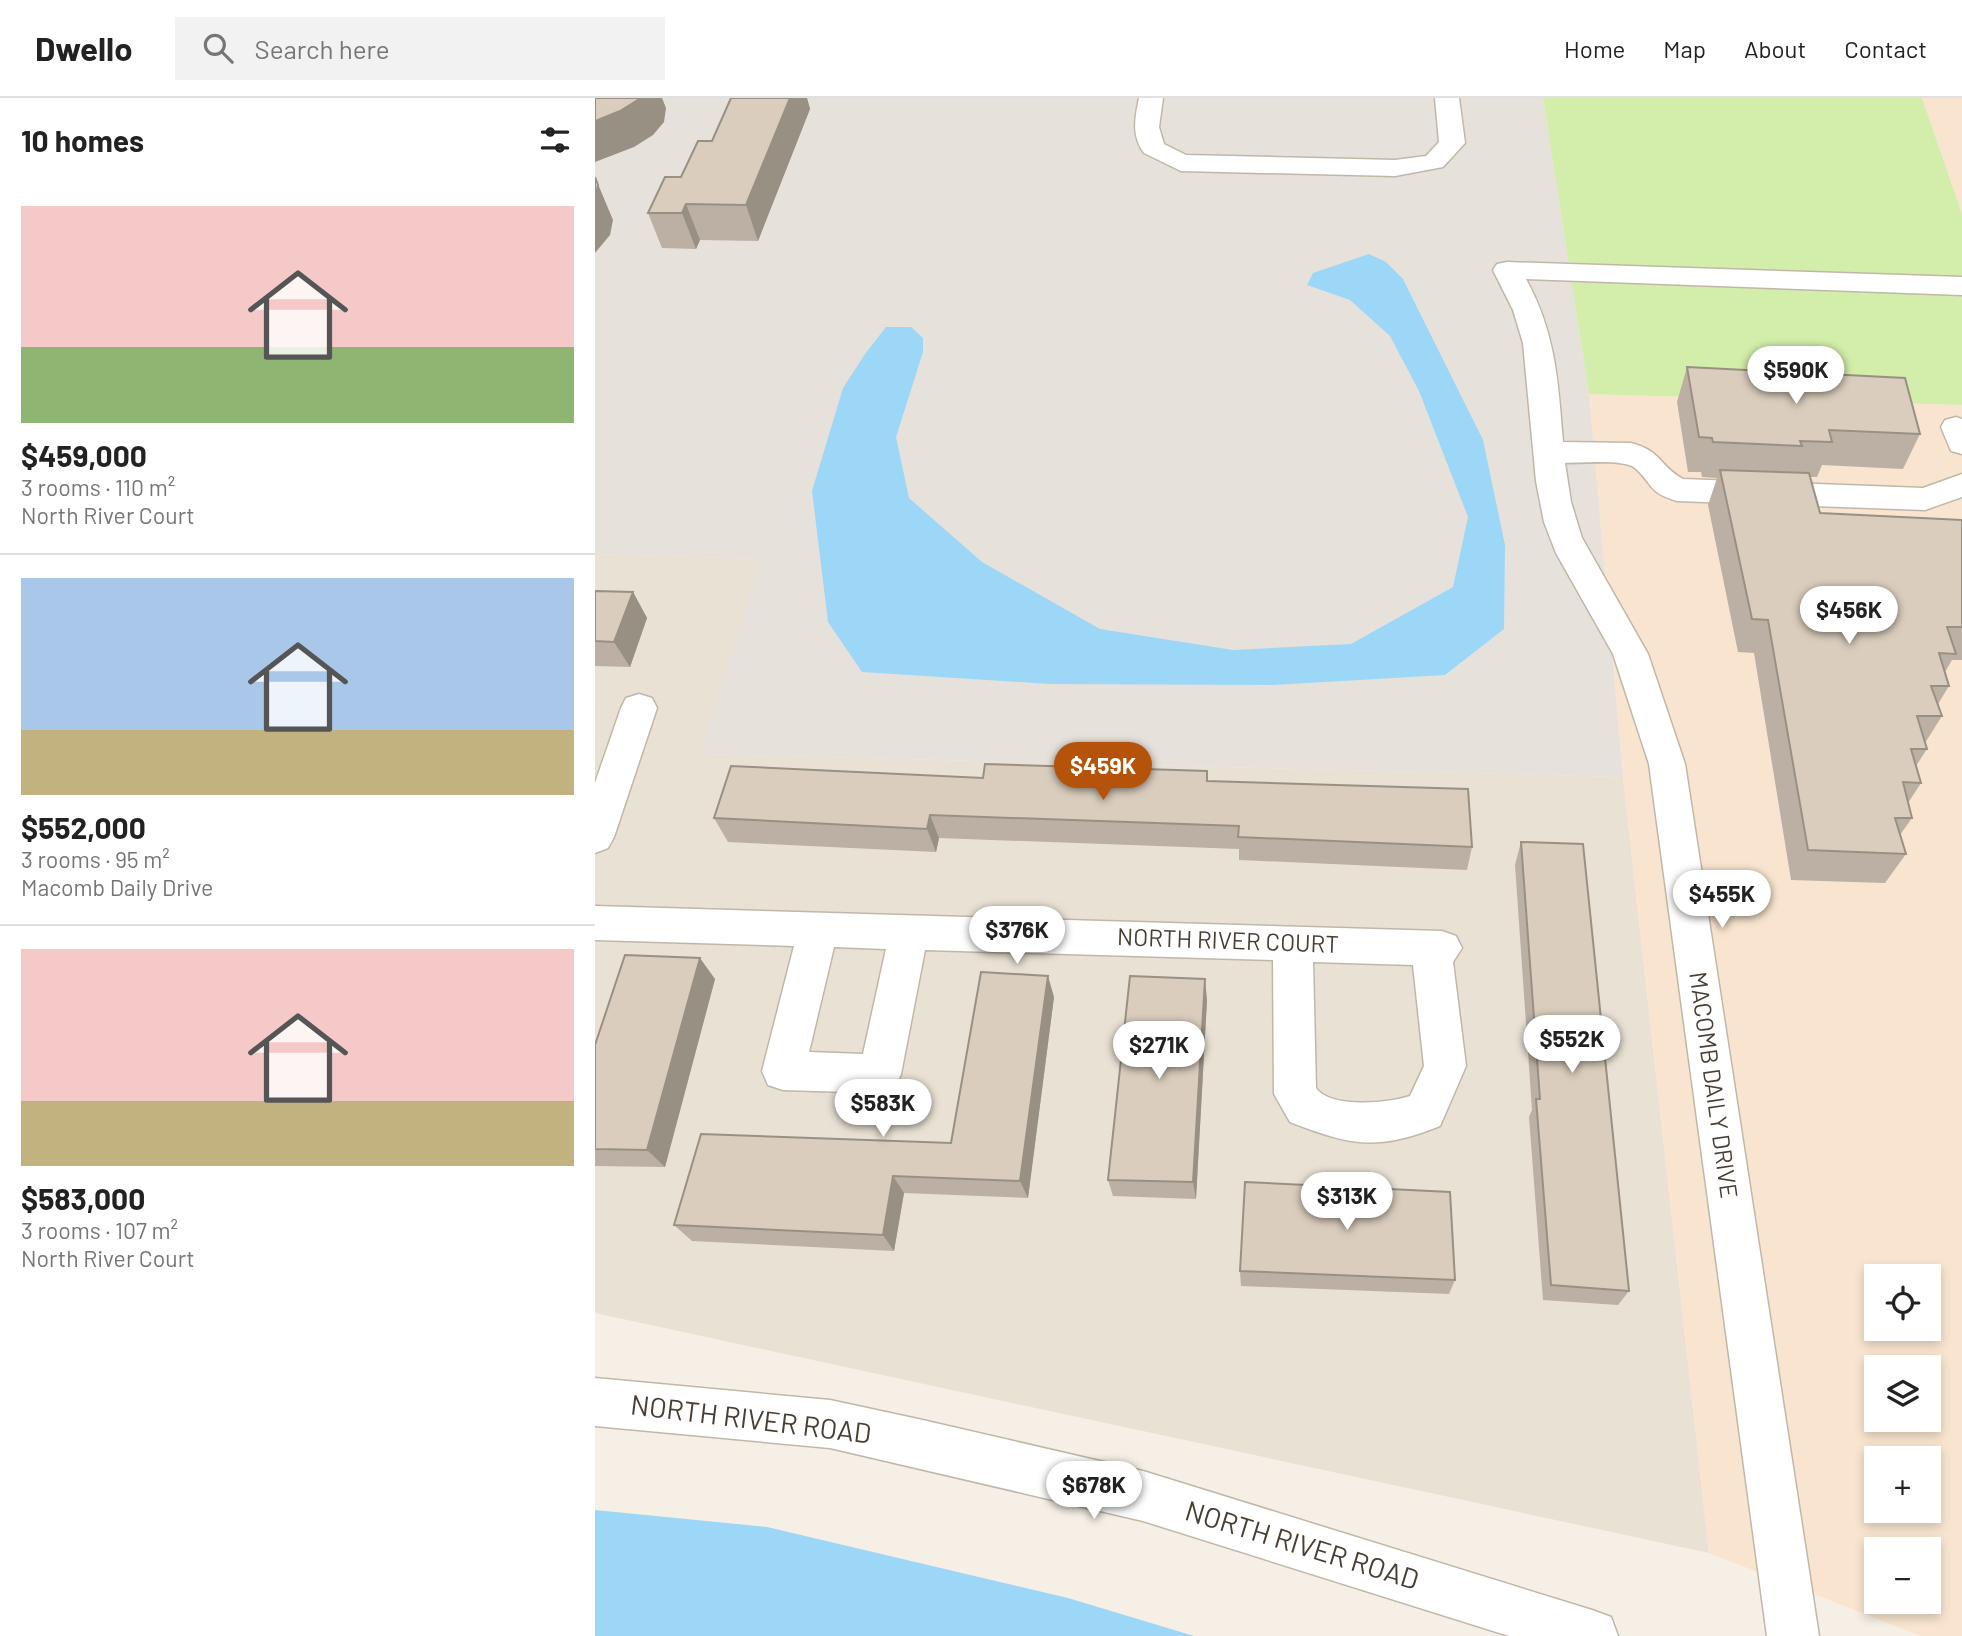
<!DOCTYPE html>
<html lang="en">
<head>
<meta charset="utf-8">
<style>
  body { margin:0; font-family:Barlow,sans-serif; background:#f2f2f2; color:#222; height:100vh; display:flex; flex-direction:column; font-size:26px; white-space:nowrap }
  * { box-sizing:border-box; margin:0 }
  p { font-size:23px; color:#767676 }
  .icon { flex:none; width:38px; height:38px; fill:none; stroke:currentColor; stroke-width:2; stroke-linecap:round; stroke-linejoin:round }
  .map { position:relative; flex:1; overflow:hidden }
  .details { display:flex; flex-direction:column; background:#fff; width:595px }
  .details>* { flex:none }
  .buttons { position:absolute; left:1269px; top:1166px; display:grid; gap:14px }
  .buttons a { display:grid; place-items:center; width:77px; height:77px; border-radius:0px; background:#fff; box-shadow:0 4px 10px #0003; font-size:35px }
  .price { position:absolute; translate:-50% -60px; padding:0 16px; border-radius:24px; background:#fff; color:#222; font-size:23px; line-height:46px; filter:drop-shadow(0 2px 4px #0008) }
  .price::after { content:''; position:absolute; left:50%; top:42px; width:21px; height:16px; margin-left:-10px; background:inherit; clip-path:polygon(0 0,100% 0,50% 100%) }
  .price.selected { background:#b45309; color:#fff }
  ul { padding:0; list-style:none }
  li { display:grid; align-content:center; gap:14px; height:371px; padding:0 21px }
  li+li { border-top:2px solid #e0e0e0 }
  li span { display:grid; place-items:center; height:217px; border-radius:0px; color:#555 }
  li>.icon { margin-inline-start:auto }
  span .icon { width:126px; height:126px; fill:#fffc; stroke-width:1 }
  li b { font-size:30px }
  h2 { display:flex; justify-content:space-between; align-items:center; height:84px; padding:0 21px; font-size:30px }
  header { display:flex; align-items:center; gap:42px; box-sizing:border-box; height:98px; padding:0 35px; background:#fff; border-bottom:2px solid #e0e0e0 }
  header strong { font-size:33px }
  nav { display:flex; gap:38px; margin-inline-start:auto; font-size:24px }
  .search { width:490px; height:63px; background:#f2f2f2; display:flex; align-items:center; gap:18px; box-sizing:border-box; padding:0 24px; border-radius:0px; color:#767676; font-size:26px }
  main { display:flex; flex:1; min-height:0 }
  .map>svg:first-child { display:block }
  .residential { fill:#e9e1d4 }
  .commercial { fill:#f9e5cf; fill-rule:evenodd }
  .industrial { fill:#e7e1db }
  .green { fill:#d3edab }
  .water { fill:#9cd7f7 }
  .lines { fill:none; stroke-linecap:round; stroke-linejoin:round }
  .minor-casing { stroke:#c1b7a8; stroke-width:3 }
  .minor { fill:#fff; fill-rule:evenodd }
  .wall { fill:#bbb0a3 }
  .shaded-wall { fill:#999084 }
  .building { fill:#dacdbd; stroke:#999084; stroke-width:2 }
  .labels { text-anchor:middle; stroke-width:6; stroke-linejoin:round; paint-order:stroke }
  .street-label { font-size:24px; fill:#483f34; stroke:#fff }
  .near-street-label { font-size:28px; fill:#483f34; stroke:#fff }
</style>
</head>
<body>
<header>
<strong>Dwello</strong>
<div class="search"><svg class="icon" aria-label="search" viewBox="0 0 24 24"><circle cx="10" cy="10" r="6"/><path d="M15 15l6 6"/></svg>Search here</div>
<nav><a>Home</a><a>Map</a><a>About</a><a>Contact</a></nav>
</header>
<main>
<section class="details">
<h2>10 homes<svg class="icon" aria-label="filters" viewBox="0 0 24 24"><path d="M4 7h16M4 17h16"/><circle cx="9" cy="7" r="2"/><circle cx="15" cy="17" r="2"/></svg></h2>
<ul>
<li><span style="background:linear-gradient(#f6c9c9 65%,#8fb573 0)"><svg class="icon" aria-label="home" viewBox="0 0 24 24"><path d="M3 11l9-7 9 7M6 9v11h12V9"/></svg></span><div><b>$459,000</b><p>3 rooms · 110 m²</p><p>North River Court</p></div></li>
<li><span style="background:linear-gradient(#a9c7e8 70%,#c2b280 0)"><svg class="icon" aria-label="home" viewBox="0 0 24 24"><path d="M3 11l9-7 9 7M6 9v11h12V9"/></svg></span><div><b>$552,000</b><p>3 rooms · 95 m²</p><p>Macomb Daily Drive</p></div></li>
<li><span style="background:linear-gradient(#f6c9c9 70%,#c2b280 0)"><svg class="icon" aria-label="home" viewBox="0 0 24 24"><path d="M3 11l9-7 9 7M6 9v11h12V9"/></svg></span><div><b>$583,000</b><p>3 rooms · 107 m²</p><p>North River Court</p></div></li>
</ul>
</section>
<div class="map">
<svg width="1367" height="1538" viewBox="0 0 1367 1538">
  <rect width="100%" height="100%" fill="#f5efe6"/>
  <path class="residential" d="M0,456L166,461L105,656L1028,679L1114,1455L0,1215Z"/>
  <path class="commercial" d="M1149,0H1367V116L1329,6Z
    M994,296L1367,307V1538H1326L1114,1455L1028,679ZM1281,1178H1334V1230H1281ZM1281,1269H1334V1321H1281ZM1281,1360H1334V1412H1281ZM1281,1451H1334V1503H1281Z"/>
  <path class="industrial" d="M0,0H948L994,296L1028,679L104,656L166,461L0,456Z"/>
  <path class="green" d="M948,0H1327L1367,116V307L994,296Z"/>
  <path class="water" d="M774,156L791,164L808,181L888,342L910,447L909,531L850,577L678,587L455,586L267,574L233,524L217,393L248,290L270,256L291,229H316L328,240V254L301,339L314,400L387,464L505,531L638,552L756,546L858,489L873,419L824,293L795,238L755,202L712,187L718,175Z
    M0,1412L172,1429L473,1500L599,1538H0Z"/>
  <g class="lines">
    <g class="minor-casing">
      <path id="minor" d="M544,0H568L564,29L569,46L591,57L800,62L831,58L844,44L840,0H864L870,45L848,69L800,78L586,73L549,55C536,37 540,20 544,0Z
        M912,164L1367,179V197L931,181C961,236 963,283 968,344L1036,345C1067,353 1064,368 1088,381L1328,390L1367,376V399L1330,412L1082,403C1052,394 1059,387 1040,370C1029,361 986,365 970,365L976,404L987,440L1053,556L1090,666L1224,1538H1172L1054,666L1018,556L961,455L949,424L941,383L928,245L918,212L898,172L902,166Z
        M1361,319L1367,321V356L1356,353L1346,329L1350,322Z
        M44,596L57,600L62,610L19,739L13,750L0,755V685L26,610L31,600Z
        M0,808L847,833L861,838L867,850L858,864L871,968L845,1028C782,1053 757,1048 695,1024L679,996L678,862L330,852L306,976L300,990L285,995L188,992L173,987L167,973L199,848L0,842ZM239,849L291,851L268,956L214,954ZM718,864L818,867L829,968L815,998C794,1005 736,1011 721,990Z
        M0,1280L235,1302L323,1321L548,1373L997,1512L1016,1519L1023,1538H914L548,1423L235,1350L0,1328Z"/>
    </g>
    <use href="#minor" class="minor"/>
  </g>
  <path class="wall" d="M136,0H212L215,11L163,143L105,142L101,151L67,150L53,115L86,79L117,43Z
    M1092,269L1325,336L1308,371L1227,367L1222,379H1215L1225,415L1367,422V562H1357L1350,574L1354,588L1343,606L1347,618L1330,645L1332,651L1321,668L1326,685L1313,705L1317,720L1305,737L1311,756L1290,785L1196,782L1159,555L1143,554L1113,407L1122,380L1107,379L1106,374H1093L1082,304Z
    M0,493L38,494L52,520L35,569L0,568Z
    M388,680L613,683L877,749L872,772L644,762V751L344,740L341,754L133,744L119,720Z
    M926,744L1034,1193L1023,1207L948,1202L934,1019L937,1012L920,767Z
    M120,881L70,1069L0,1068V947Z
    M459,899L433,1100L309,1095L299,1153L97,1143L79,1127L356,1045Z
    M612,902L601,1101L518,1098L513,1082Z
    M645,1173L860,1182L854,1196L646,1188Z"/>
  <path class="shaded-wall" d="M46,0H67L71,10L69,24L58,37L39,49L0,64V23Z
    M195,0H212L215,11L163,143L151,107Z
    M0,79L18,122L15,137L0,155Z
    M91,106L105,142L101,151L87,115Z
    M38,494L52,520L35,569L19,544Z
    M335,717L344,740L341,754L332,731Z
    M105,860L120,881L70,1069L52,1052Z
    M453,878L459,899L433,1100L425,1083Z
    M610,881L612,902L601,1101L598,1084Z
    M298,1078L309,1095L299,1153L288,1137Z"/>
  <path class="building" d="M0,0H46L25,13L0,23Z
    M136,0H195L151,107L91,106L87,115H53L70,79H86L103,43H117Z
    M0,79L3,87L0,101Z
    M1092,269L1310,280L1325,336L1234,332L1237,344L1205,343L1207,348L1118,344L1117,340L1104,339Z
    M1125,372L1214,375L1225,415L1367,422V529H1352L1361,556L1344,555L1354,588H1336L1347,618H1322L1332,651H1316L1326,685L1308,684L1317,720H1300L1311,756L1213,752L1173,522L1157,521Z
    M0,493L38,494L19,544L0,543Z
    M390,666L612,673V683L873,691L877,749L643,739L644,728L335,717L332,731L119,720L136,668L388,680Z
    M926,744L988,746L1034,1193L956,1187L941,1001H945Z
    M30,857L105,860L52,1052L0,1051V947Z
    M386,874L453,878L425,1083L298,1078L288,1137L79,1127L106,1036L356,1045Z
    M535,878L610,881L598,1084L513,1082Z
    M650,1084L855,1094L860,1182L645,1173Z"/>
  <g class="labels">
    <g class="street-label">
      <text transform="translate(633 843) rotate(2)" y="8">NORTH RIVER COURT</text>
      <text transform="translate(1118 987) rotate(82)" y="8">MACOMB DAILY DRIVE</text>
    </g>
    <g class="near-street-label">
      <text transform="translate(156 1321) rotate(7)" y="10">NORTH RIVER ROAD</text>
      <text transform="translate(707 1447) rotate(17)" y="10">NORTH RIVER ROAD</text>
    </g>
  </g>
</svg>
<div class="buttons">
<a><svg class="icon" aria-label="locate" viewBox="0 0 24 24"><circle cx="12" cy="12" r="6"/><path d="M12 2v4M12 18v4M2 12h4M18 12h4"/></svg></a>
<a><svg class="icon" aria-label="layers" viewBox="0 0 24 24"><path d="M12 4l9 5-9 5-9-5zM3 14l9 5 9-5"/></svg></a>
<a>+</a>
<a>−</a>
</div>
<b class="price" style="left:1201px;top:308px">$590K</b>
<b class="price" style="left:1254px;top:548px">$456K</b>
<b class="price selected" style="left:508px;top:704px">$459K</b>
<b class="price" style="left:1127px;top:832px">$455K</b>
<b class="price" style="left:422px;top:868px">$376K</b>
<b class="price" style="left:977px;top:977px">$552K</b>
<b class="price" style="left:564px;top:983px">$271K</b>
<b class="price" style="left:288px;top:1041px">$583K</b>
<b class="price" style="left:752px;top:1134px">$313K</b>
<b class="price" style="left:499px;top:1423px">$678K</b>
</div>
</main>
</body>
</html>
